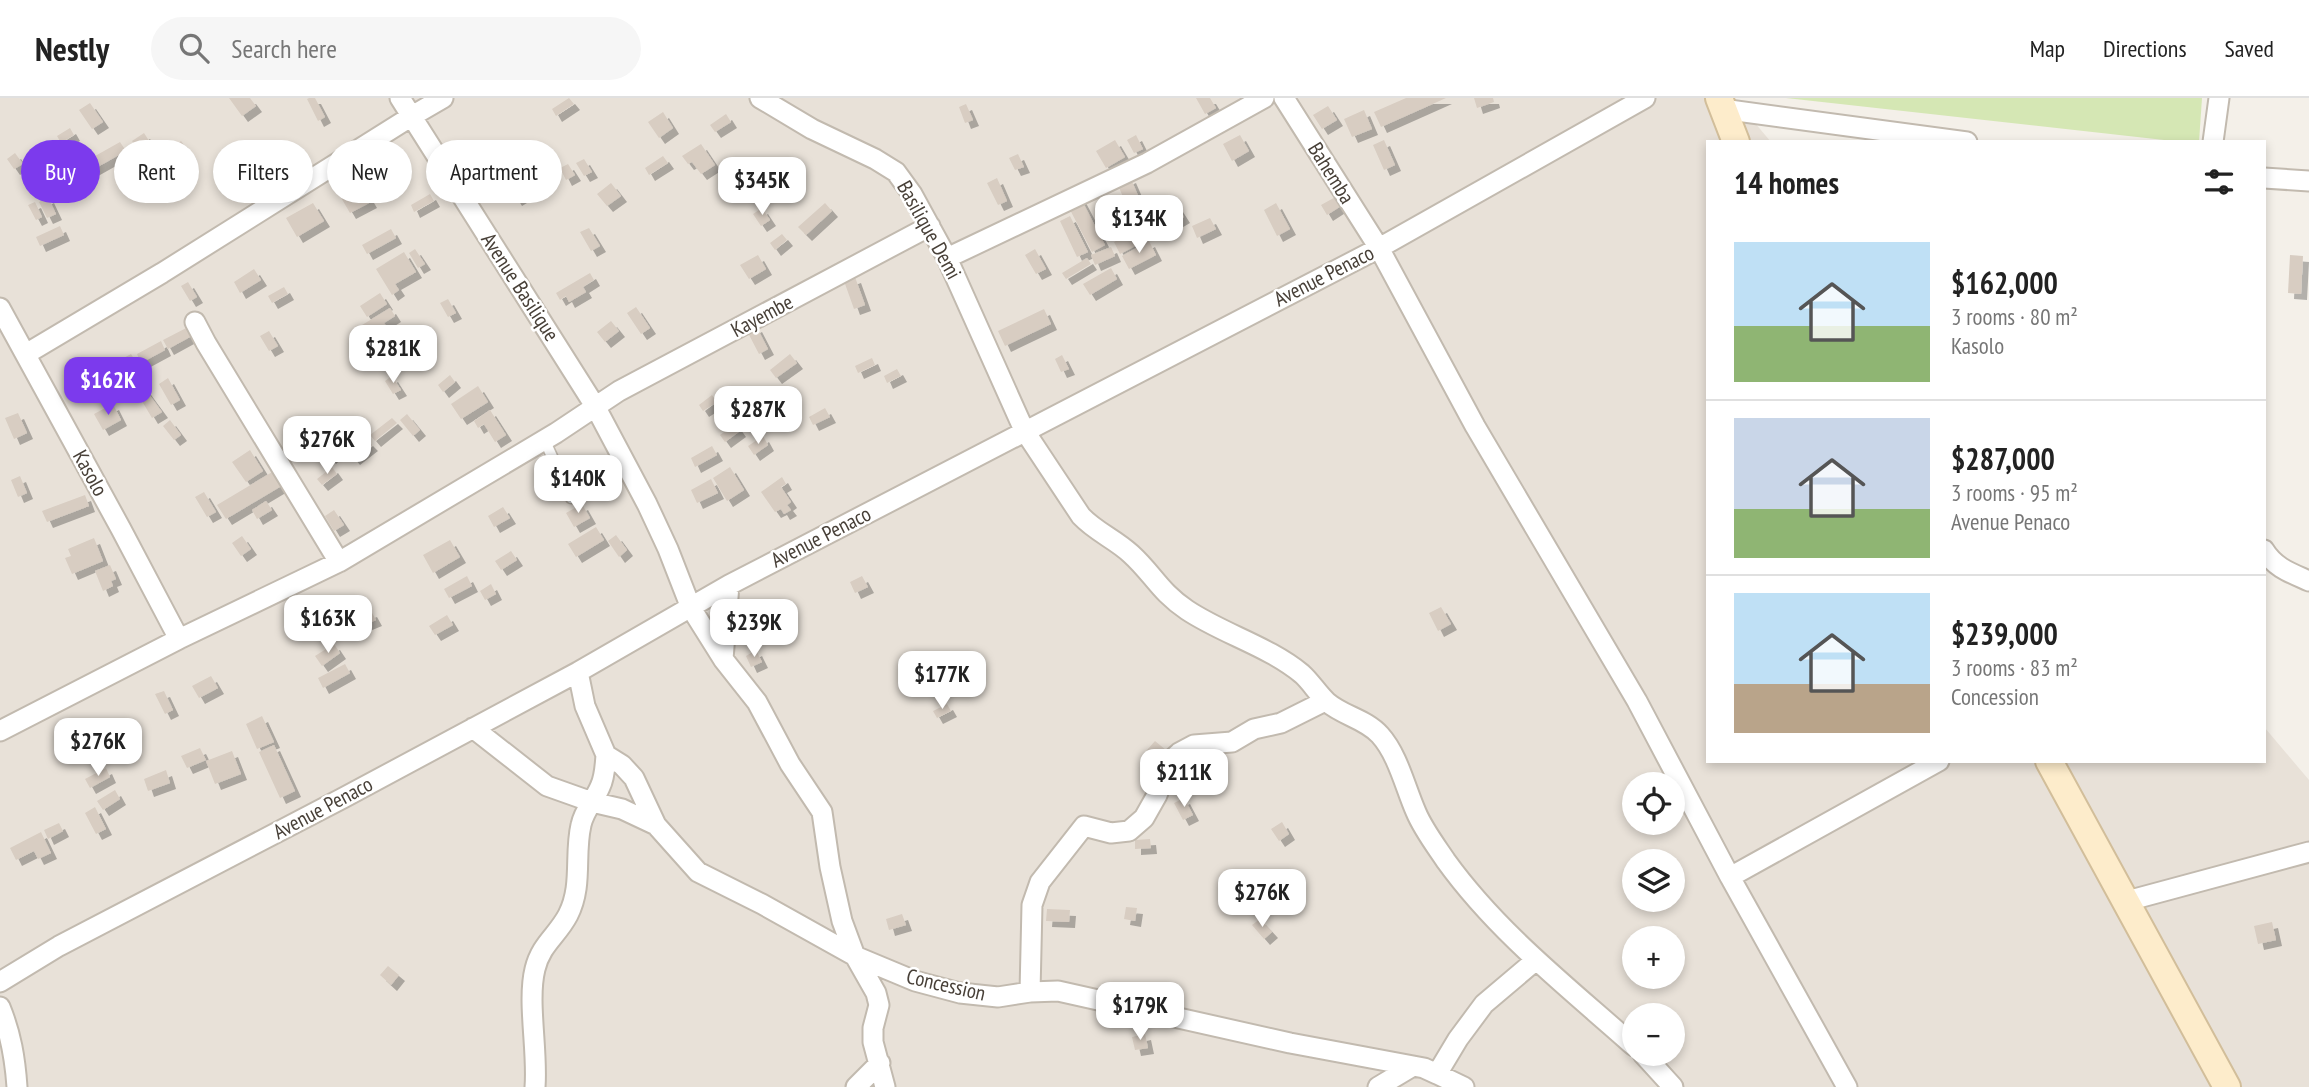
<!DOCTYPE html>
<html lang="en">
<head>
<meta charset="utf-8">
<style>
  body { margin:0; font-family:"PT Sans Narrow",sans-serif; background:#f6f6f6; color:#222; height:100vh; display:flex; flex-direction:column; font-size:26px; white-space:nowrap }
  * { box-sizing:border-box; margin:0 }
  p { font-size:23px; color:#767676 }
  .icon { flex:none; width:38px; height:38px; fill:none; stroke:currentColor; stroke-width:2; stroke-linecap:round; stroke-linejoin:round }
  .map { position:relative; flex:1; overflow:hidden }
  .details { position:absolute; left:1706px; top:42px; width:560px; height:623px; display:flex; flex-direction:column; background:#fff; border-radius:0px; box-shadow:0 4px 10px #0003 }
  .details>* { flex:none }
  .guide { position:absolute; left:21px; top:42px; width:665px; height:63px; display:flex; gap:14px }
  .buttons { position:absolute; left:1622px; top:674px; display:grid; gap:14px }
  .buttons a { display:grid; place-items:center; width:63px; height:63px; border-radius:50%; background:#fff; box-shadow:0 4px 10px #0003; font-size:35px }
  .price { position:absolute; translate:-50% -60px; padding:0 16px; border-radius:14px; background:#fff; color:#222; font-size:23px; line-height:46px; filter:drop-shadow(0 2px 4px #0008) }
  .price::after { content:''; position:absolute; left:50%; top:42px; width:21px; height:16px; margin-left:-10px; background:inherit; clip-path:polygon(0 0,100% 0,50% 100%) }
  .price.selected { background:#7c3aed; color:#fff }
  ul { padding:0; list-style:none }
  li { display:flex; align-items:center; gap:21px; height:175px; padding:0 28px }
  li+li { border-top:2px solid #e0e0e0 }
  li span { display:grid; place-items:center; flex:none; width:196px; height:140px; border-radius:0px; color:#555 }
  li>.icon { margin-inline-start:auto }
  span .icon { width:84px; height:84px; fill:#fffc; stroke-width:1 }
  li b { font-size:30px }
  h2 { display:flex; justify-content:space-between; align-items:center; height:84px; padding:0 28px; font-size:30px }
  .chip { padding:0 24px; border-radius:32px; background:#fff; box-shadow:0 4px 10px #0003; font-size:24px; line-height:63px }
  .chip.selected { background:#7c3aed; color:#fff }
  header { display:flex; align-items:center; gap:42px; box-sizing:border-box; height:98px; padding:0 35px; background:#fff; border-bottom:2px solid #e0e0e0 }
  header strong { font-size:33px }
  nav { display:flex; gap:38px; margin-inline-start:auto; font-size:24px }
  .search { width:490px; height:63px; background:#f6f6f6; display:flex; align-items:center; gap:18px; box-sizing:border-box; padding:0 24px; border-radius:38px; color:#767676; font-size:26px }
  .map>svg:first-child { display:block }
  .residential { fill:#e8e1d8; fill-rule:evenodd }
  .green { fill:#d5e7b4 }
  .building { fill:#d8cdc2; filter:url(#shadow) }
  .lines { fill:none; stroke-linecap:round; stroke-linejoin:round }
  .service-casing { stroke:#c2baaf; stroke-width:13 }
  .minor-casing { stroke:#c2baaf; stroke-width:23 }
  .secondary-casing { stroke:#d2be9a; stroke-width:30 }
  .service { stroke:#fff; stroke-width:10 }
  .minor { stroke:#fff; stroke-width:19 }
  .secondary { stroke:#fdeccb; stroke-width:26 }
  .labels { text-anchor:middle; stroke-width:5; stroke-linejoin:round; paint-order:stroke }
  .street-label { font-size:21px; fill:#484038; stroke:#fff }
</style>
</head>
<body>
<header>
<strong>Nestly</strong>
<div class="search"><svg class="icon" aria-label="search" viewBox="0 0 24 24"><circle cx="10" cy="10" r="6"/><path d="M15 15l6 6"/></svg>Search here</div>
<nav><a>Map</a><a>Directions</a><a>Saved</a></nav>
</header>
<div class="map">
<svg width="2309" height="989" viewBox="0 0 2309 989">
  <defs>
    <filter id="shadow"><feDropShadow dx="6" dy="6" stdDeviation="0" flood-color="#0004"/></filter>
  </defs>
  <rect width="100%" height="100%" fill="#f4f0e9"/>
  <path class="residential" d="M0,0H1734L1771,44H1708V663H2264L2265,630L2309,682V989H0ZM1634,686H1673V724H1634ZM1634,763H1673V802H1634ZM1634,840H1673V878H1634ZM1634,917H1673V956H1634Z"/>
  <path class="green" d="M1786,0H2202L2199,44H2182Z"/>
  <path class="building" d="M229,0H250L256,8L242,18Z
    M309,0H315L325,19L318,23L307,1Z
    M569,0L574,6L556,18L552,11Z
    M1196,0H1210L1216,10L1205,16Z
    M1406,0H1446L1381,29L1374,14Z
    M1474,0H1493L1494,4L1477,10Z
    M90,5L103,24L92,31L79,12Z
    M966,6L973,22L965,25L959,9Z
    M1328,8L1337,22L1322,31L1313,17Z
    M1364,12L1372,31L1352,39L1344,21Z
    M663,14L673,30L659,40L648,24Z
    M726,16L731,24L715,34L710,27Z
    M70,30L74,37L61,45L57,38Z
    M144,35L155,52L143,59L132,43Z
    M1136,37L1143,51L1134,55L1127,42Z
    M1240,37L1249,53L1232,63L1223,46Z
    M1115,42L1125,59L1106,70L1096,53Z
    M1384,42L1395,67L1384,72L1373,47Z
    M181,43L191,56L176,67L166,55Z
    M120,44L126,53L78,80L72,71Z
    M701,46L715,67L701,76L692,64L688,66L682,58Z
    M15,55L23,66L14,71L7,61Z
    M131,55L138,65L129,71L122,60Z
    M1018,56L1024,69L1015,72L1009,60Z
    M663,58L668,65L649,77L645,70Z
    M584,61L592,74L584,78L576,65Z
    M568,66L575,77L566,82L560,70Z
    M355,77L371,104L350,115L336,91Z
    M745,77L751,86L736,96L730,87Z
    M1130,79L1150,125L1137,131L1117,85Z
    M997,80L1007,103L998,107L987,85Z
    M611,85L621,98L607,108L597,96Z
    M521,86L526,96L516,102L510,92Z
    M430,96L434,103L414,114L411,107Z
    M1339,97L1344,106L1327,117L1321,107Z
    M48,99L56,116L47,120L39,104Z
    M1080,99L1105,147L1092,154L1067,106Z
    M35,104L42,119L36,122L28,107Z
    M313,105L324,123L297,139L286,120Z
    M825,105L832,113L806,137L798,129Z
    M1276,105L1290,131L1277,138L1264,112Z
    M1177,108L1184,119L1162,132L1155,122Z
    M762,110L770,122L761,128L753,116Z
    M1070,118L1088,154L1077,159L1060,123Z
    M1210,120L1216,131L1197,140L1192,128Z
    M60,128L64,137L40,148L36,139Z
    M589,130L600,148L591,153L580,134Z
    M391,131L396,140L367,156L362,147Z
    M1133,134L1139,146L1120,156L1114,144Z
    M782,136L787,142L775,152L770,145Z
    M1149,143L1156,157L1129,171L1122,158Z
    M1111,149L1115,158L1095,167L1091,157Z
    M415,151L425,166L418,170L409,155Z
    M1035,151L1046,171L1036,176L1025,157Z
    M404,154L416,174L395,186L399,192L392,197L376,171Z
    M758,157L766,171L749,181L740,167Z
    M2290,157L2303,158L2301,196L2288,195Z
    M1087,160L1091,166L1066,181L1062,175Z
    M1111,170L1117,181L1090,197L1083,186Z
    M254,171L261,182L240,195L234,184Z
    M590,175L594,182L583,189L586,194L569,204L566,198L560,202L556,195Z
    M855,179L865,207L854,211L844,183Z
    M188,184L197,199L190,203L181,188Z
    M284,189L288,196L272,205L268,198Z
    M380,195L387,206L367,219L360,208Z
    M448,201L456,215L448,219L440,205Z
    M636,209L650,230L641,236L627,215Z
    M390,210L395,218L384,225L388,231L371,242L362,227Z
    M1044,211L1051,226L1005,248L998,233Z
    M611,223L619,233L605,244L597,234Z
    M194,226L199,234L168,251L163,242Z
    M756,228L768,251L759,256L747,233Z
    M269,233L278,248L269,253L260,238Z
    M161,243L165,252L141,265L137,256Z
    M131,256L136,264L123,272L118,263Z
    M790,256L797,265L776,280L770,272Z
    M1062,257L1069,271L1061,274L1055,261Z
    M113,260L122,276L103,287L93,271Z
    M872,260L875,267L858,275L855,268Z
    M897,271L901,278L887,285L884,278Z
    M450,277L455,284L443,294L438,287Z
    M392,278L401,292L393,296L385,283Z
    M168,280L180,302L171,307L159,286Z
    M140,284L162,314L152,320L133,288Z
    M478,288L488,304L461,321L451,306Z
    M712,297L717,304L703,313L699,307Z
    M772,297L776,304L755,318L751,311Z
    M113,306L121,322L103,332L94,316Z
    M825,310L830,319L813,327L809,319Z
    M490,312L506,337L495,344L484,326L478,330L474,323Z
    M18,315L27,335L14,341L5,320Z
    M407,316L420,332L413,338L400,322Z
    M392,320L397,325L375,343L370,337Z
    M170,322L181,337L174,342L163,328Z
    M735,326L740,333L725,344L720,337Z
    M763,338L768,347L754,357L748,348Z
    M339,340L345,347L330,360L324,352Z
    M367,342L372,347L354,361L350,356Z
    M712,348L717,357L695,369L691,360Z
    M250,352L263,373L246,384L232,364Z
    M332,369L337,376L322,387L317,381Z
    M730,369L744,392L727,403L713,380Z
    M279,370L288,384L226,421L217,407Z
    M20,378L27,395L18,399L11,382Z
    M782,379L786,386L781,389L791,404L787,407L791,412L784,416L781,411L775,414L761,394Z
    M711,381L718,395L697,405L691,392Z
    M204,394L216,414L207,419L195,399Z
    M85,397L89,408L47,424L42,413Z
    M266,403L272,412L257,421L252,412Z
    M582,406L590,420L574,429L566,415Z
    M503,409L510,420L494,429L488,418Z
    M334,412L344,427L334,433L325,418Z
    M596,429L604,442L576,459L568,446Z
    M616,437L627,452L619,459L608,443Z
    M242,438L251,451L241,458L232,445Z
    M94,440L103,463L72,476L65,460L71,458L68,451Z
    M450,442L460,459L433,475L423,457Z
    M511,453L517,462L501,472L495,463Z
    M110,467L116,481L111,483L113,488L103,493L95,473Z
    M467,478L472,488L449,500L444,491Z
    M862,478L868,489L855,495L850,484Z
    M491,486L496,496L485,502L480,493Z
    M1441,509L1451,526L1438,533L1429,515Z
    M371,513L376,522L359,529L355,520Z
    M447,517L453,527L435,537L429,528Z
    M334,546L340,555L322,568L315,558Z
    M756,552L762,564L751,569L746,558Z
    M345,566L350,575L323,590L318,580Z
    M211,578L218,590L199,600L192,588Z
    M164,593L173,612L165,616L155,596Z
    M947,606L951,613L937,620L933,613Z
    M262,618L274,644L257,651L246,626Z
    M1155,643L1166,652L1159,661L1147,652Z
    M274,647L295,693L280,700L259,654Z
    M200,650L206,662L187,670L181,658Z
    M232,653L241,676L215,686L206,663Z
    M106,670L110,679L90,690L85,681Z
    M166,672L170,685L148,693L144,681Z
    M115,692L120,701L103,712L97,703Z
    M1184,700L1193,717L1183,722L1174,705Z
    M95,709L106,731L96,736L85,715Z
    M1282,724L1289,736L1279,743L1271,731Z
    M59,725L63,733L48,741L44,732Z
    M41,734L51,755L38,761L34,753L16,762L10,750Z
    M1150,741L1151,750L1135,751V742Z
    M1126,809L1137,810L1135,823L1124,821Z
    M1047,811L1070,812L1069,824L1046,823Z
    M902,816L906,827L889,832L886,821Z
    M1260,821L1272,834L1264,841L1252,827Z
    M2272,824L2276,842L2258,846L2254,828Z
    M388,868L399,877L391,887L380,877Z
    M1145,936L1148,950L1135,952L1132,939Z"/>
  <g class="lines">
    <g class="service-casing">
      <path id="service" d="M544,341L571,400"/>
    </g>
    <g class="minor-casing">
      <path id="minor" d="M400,0L595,308L647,406L668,451L691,510L723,561L757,604L790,666L822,714L830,769L842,823L855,858L915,883L960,895L998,899L1030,894L1058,893L1290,945L1424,970L1437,976L1458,941L1484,906L1536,862
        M760,0L812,31L875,61L896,74L912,96L947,160L1024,332L1081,418C1096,434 1115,441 1131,456C1153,476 1160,494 1187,512C1223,536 1268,548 1302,576C1311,584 1318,596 1327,604C1343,618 1366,621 1380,637C1398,657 1405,689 1416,714C1423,731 1436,748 1446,763C1498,835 1569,890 1634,948
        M1284,0L1379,150L1475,328L1637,603L1730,779L1847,989
        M1722,11L1967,44
        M2213,44L2219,0
        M2264,80L2309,83
        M947,160L1147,65L1264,0
        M0,210L121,431L179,541
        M195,224L206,245L339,464
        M26,256L162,175L412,18L443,0
        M2264,452C2275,470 2291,475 2309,483
        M723,561L729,487
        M578,574L585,608L606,657L622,667L634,680L656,727L698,774L762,806L855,858L876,895L879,907L873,930V944L885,989
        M473,630L547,688L592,704L622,711L656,727
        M0,633L179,541L339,464L556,335L619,293L930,128
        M1730,779L1939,663
        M2127,803L2309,754
        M0,884L59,848L343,700L578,574L729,487L1379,150L1645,0
        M1030,894L1032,807L1040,784L1084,728L1111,735L1129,733L1144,720L1157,697L1170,663L1179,655L1194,647L1232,644L1254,631L1281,625L1325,603
        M0,909C11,936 15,960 17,989
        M1643,956L1673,989
        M1437,976L1464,989
        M535,989C538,953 527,903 535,871C541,846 557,838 568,817C583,788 574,757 581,727C584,712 594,703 600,689C605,679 605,668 606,657
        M856,989L880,965
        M1378,989L1413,968"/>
    </g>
    <g class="secondary-casing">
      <path id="secondary" d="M1719,0L1736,44
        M2049,663L2227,989"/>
    </g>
    <use href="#service" class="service"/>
    <use href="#minor" class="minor"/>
    <use href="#secondary" class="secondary"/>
  </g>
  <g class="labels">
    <g class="street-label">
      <text transform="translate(1331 75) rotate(58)" y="7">Bahemba</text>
      <text transform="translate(929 132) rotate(61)" y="7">Basilique Demi</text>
      <text transform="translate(1324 178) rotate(-27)" y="7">Avenue Penaco</text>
      <text transform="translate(520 189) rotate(57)" y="7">Avenue Basilique</text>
      <text transform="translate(762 218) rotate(-28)" y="7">Kayembe</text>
      <text transform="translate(90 375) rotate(61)" y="7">Kasolo</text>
      <text transform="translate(821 439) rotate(-27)" y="7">Avenue Penaco</text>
      <text transform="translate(323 710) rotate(-28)" y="7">Avenue Penaco</text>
      <text transform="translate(946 887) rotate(13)" y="7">Concession</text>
    </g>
  </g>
</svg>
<div class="buttons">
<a><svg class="icon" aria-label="locate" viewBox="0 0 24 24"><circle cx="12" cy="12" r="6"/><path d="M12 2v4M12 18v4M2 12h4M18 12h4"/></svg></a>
<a><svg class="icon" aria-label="layers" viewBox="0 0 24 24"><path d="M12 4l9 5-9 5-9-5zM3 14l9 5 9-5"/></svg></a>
<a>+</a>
<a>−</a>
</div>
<b class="price" style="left:762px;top:119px">$345K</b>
<b class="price" style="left:1139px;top:157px">$134K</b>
<b class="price" style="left:393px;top:287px">$281K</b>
<b class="price selected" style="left:108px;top:319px">$162K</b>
<b class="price" style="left:758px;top:348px">$287K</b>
<b class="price" style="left:327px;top:378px">$276K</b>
<b class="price" style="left:578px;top:417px">$140K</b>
<b class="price" style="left:328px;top:557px">$163K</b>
<b class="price" style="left:754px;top:561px">$239K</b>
<b class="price" style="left:942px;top:613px">$177K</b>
<b class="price" style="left:98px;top:680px">$276K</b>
<b class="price" style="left:1184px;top:711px">$211K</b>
<b class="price" style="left:1262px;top:831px">$276K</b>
<b class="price" style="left:1140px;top:944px">$179K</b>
<div class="guide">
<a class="chip selected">Buy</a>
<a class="chip">Rent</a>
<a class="chip">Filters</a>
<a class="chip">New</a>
<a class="chip">Apartment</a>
</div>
<section class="details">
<h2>14 homes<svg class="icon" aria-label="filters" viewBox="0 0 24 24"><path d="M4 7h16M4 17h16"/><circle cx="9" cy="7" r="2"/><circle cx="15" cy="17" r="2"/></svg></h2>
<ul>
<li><span style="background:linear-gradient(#bfe0f5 60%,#8fb573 0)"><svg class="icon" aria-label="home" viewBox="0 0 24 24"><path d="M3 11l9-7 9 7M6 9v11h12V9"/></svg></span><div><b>$162,000</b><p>3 rooms · 80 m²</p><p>Kasolo</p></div></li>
<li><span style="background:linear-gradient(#c9d6e8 65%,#8fb573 0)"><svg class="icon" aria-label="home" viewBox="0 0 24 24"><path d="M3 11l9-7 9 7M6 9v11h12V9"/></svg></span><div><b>$287,000</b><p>3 rooms · 95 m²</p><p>Avenue Penaco</p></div></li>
<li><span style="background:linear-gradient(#bfe0f5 65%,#b9a48a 0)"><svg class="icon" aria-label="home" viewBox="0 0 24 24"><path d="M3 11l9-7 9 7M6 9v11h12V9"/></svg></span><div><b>$239,000</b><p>3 rooms · 83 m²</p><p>Concession</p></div></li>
</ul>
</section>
</div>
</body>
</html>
